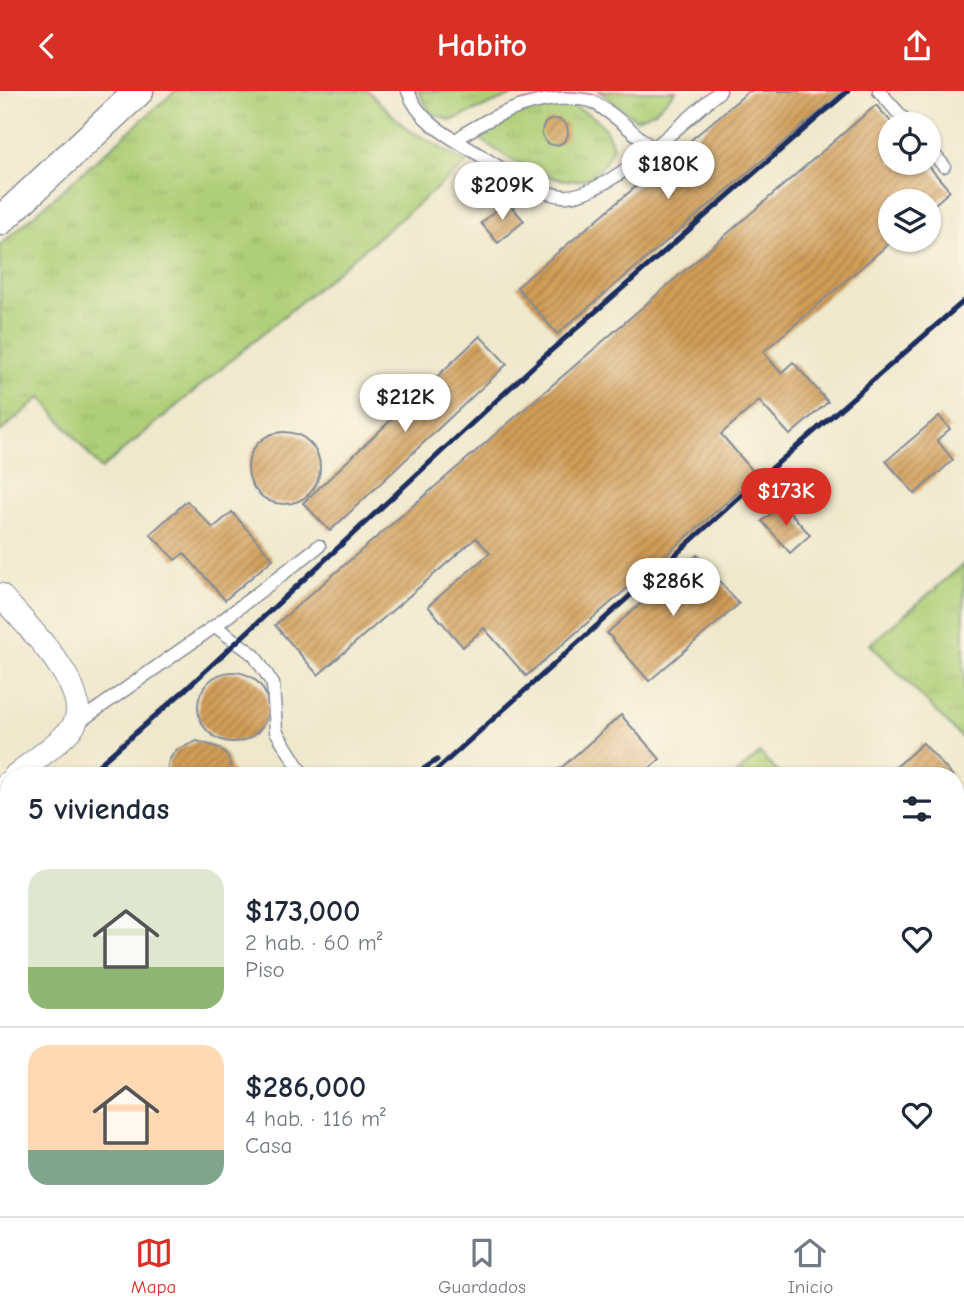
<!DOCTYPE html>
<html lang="es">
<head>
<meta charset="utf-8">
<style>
  body { margin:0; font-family:"Comic Neue",sans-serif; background:#f2f2f3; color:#1f2937; height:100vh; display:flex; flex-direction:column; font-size:26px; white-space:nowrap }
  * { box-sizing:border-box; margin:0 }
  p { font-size:23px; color:#747a83 }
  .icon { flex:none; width:38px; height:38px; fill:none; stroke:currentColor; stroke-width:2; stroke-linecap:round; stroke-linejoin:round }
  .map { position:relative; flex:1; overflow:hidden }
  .side { position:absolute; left:0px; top:676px; width:964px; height:450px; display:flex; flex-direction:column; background:#fff; border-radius:28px 28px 0 0; box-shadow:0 2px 5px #0004 }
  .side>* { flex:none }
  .fabs { position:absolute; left:878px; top:21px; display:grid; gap:14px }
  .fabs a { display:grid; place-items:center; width:63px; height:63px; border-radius:50%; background:#fff; box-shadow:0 2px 5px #0004; font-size:35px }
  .price { position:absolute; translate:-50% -60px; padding:0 16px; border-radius:24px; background:#fff; color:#222; font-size:23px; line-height:46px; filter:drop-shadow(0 2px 4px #0008) }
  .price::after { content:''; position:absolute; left:50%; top:42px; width:21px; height:16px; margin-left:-10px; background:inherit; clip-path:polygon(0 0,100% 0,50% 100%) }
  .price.current { background:#d93025; color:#fff }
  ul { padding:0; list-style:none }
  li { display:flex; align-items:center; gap:21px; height:175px; padding:0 28px }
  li+li { border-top:2px solid #e0e1e3 }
  li span { display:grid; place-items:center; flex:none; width:196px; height:140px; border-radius:21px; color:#555 }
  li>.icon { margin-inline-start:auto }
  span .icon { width:84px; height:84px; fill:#fffc; stroke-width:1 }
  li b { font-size:30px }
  h2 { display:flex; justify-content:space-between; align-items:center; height:84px; padding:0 28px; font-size:30px }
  header { display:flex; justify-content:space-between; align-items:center; height:91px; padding:0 28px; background:#d93025; color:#fff; font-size:32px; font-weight:800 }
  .menu { display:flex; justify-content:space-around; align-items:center; height:98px; border-top:2px solid #e0e1e3; background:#fff; font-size:19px; color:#747a83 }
  .menu a { display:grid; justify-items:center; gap:4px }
  .menu .current { color:#d93025 }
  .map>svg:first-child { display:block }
  .grass { fill:url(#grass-tufts); stroke:#647f6a; stroke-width:2 }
  .park { fill:#aecf77; stroke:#647f6a; stroke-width:2 }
  .building { fill:url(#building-hatch) }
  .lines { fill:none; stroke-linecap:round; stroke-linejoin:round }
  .service-casing { stroke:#858c95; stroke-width:15 }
  .minor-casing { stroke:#858c95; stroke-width:25 }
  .tertiary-casing { stroke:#858c95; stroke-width:31 }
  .service { stroke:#fff; stroke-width:12 }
  .minor { stroke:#fff; stroke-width:23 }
  .tertiary { stroke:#fff; stroke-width:28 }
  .rail { stroke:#1b2f5e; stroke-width:5 }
</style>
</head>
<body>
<header><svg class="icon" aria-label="back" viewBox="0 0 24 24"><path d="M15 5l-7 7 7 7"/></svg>Habito<svg class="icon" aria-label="share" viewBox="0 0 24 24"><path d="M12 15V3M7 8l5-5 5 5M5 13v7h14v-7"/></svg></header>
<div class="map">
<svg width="964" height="1125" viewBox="0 0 964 1125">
  <defs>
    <pattern id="grass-tufts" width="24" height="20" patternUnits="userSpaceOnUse" patternTransform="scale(1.75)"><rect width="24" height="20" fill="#aecf77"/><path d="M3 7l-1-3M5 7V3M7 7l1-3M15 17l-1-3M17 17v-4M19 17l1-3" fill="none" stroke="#95b269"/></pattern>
    <pattern id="building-hatch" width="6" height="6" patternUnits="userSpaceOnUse" patternTransform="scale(1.75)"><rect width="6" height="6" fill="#d19d57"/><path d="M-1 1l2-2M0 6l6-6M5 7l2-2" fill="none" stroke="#a9804b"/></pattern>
  </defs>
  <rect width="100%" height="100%" fill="#fcf5e5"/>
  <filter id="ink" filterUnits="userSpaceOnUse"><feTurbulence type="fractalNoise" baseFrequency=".0143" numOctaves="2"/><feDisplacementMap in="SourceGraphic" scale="14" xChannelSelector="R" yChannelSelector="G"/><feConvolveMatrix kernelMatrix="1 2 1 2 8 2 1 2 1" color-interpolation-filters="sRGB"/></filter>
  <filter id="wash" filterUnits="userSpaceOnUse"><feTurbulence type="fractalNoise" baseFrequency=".00686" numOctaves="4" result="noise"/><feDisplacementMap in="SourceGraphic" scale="28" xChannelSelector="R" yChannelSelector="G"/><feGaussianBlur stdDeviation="1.57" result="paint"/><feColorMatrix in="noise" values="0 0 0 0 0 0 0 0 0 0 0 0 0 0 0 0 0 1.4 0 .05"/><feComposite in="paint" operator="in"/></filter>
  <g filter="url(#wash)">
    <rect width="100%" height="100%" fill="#efe8cc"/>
    <path class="grass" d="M175,0H368L406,37L467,72L101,378L41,306L0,341V154Z
      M418,0H522L451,30L430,21Z
      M599,0H676L654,21L636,28Z
      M566,13C591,22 605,29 613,56C608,66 601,81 590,86C557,101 500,63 475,44C512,20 521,14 566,13Z
      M964,473V649L870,553Z
      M760,662L780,684H735Z
      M235,1116L374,1117L381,1125H224Z"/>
    <path class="park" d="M956,808L964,818V892L956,900Z"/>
    <g id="blocks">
      <path class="building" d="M749,0H844L557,243L517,196Z
        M876,14L893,33L891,72H926L950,100L929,118V110H891L893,149L763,261L781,282L793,271L828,311L790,344L759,310L721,343L757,385L526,585L484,537L463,556L428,515L490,462L476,447L318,584L275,534Z
        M542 41a13 13 0 1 1 26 0a13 13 0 1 1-26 0Z
        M507,110L524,130L498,152L481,132Z
        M480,245L507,273L330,440L303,412Z
        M939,325L950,338L937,349L953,369L915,403L886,370Z
        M248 377a36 36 0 1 1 72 0a36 36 0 1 1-72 0Z
        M187,410L213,437L232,421L273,468L225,509L184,462L175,469L150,443Z
        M783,413L810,444L790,462L762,430Z
        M697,464L739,513L649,590L607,542Z
        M198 616a35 35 0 1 1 70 0a35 35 0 1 1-70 0Z
        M621,624L660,668L642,684H553Z
        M197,650L219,657L228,666L233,684H166L169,669L176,659Z
        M923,652L952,684H887Z
        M956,1008L964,1017V1071L956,1062Z
        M466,1116H503L493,1125H457Z
        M551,1116H585L592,1125H558Z
        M814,1116H841L832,1125H822Z"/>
    </g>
  </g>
  <g filter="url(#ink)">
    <use href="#blocks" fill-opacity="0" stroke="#858c95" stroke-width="2"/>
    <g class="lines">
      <g class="service-casing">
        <path id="service" d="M408,0C419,32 451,46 478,63C503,78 533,102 563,105C605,109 687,27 720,0
          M879,0L908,33
          M456,49C491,23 545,0 591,10C614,22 632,41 652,57
          M929,58L944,75
          M215,535L254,564L273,593L276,640L303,684
          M76,633L215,535L319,455"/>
      </g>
      <g class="minor-casing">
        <path id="minor" d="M0,504C23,531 94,598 74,634C67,646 29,674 16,684
          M0,698L9,691
          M956,932L964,924
          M526,1116L534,1125
          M763,1116L771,1125
          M933,1116L940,1125
          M184,1125L193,1116
          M735,1125L745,1116"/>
      </g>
      <g class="tertiary-casing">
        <path id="tertiary" d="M0,130L139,0"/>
      </g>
      <use href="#service" class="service"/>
      <use href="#minor" class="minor"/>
      <use href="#tertiary" class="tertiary"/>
      <path class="rail" d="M87,684L186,598L539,270L848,0
        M414,684L437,669
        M431,684L755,392L964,210
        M0,791L9,777
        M0,926L9,915
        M0,1004L9,996
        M0,1032L9,1024
        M0,1057L9,1049
        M0,1074L9,1066"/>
    </g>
  </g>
</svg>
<div class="fabs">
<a><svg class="icon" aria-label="locate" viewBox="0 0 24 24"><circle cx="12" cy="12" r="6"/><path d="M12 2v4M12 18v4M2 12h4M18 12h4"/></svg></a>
<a><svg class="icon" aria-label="layers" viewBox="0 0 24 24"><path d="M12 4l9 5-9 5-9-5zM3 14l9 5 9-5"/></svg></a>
</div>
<b class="price" style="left:668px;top:110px">$180K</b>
<b class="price" style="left:502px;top:131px">$209K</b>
<b class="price" style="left:405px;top:343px">$212K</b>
<b class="price current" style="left:786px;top:437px">$173K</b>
<b class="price" style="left:673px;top:527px">$286K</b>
<section class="side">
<h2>5 viviendas<svg class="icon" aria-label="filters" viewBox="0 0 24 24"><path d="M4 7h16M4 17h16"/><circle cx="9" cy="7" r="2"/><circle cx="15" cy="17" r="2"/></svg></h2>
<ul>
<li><span style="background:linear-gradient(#dfe7d0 70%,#8fb573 0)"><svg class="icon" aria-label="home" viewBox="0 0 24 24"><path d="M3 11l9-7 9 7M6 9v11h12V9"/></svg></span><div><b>$173,000</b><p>2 hab. · 60 m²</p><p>Piso</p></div><svg class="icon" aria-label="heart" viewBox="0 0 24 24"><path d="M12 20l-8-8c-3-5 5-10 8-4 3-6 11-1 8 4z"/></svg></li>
<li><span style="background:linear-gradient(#ffd9b3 75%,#7fa58c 0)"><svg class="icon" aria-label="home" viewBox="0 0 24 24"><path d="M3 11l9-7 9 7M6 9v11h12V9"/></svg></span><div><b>$286,000</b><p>4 hab. · 116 m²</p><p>Casa</p></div><svg class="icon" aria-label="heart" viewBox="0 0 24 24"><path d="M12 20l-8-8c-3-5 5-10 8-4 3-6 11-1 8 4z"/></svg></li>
</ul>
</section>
</div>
<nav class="menu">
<a class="current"><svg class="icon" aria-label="map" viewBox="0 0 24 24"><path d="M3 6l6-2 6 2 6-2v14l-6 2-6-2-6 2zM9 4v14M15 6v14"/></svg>Mapa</a>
<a><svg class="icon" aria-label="saved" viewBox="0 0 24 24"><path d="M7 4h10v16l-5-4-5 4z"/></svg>Guardados</a>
<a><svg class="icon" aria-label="home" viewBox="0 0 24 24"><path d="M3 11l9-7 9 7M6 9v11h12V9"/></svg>Inicio</a>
</nav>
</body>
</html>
